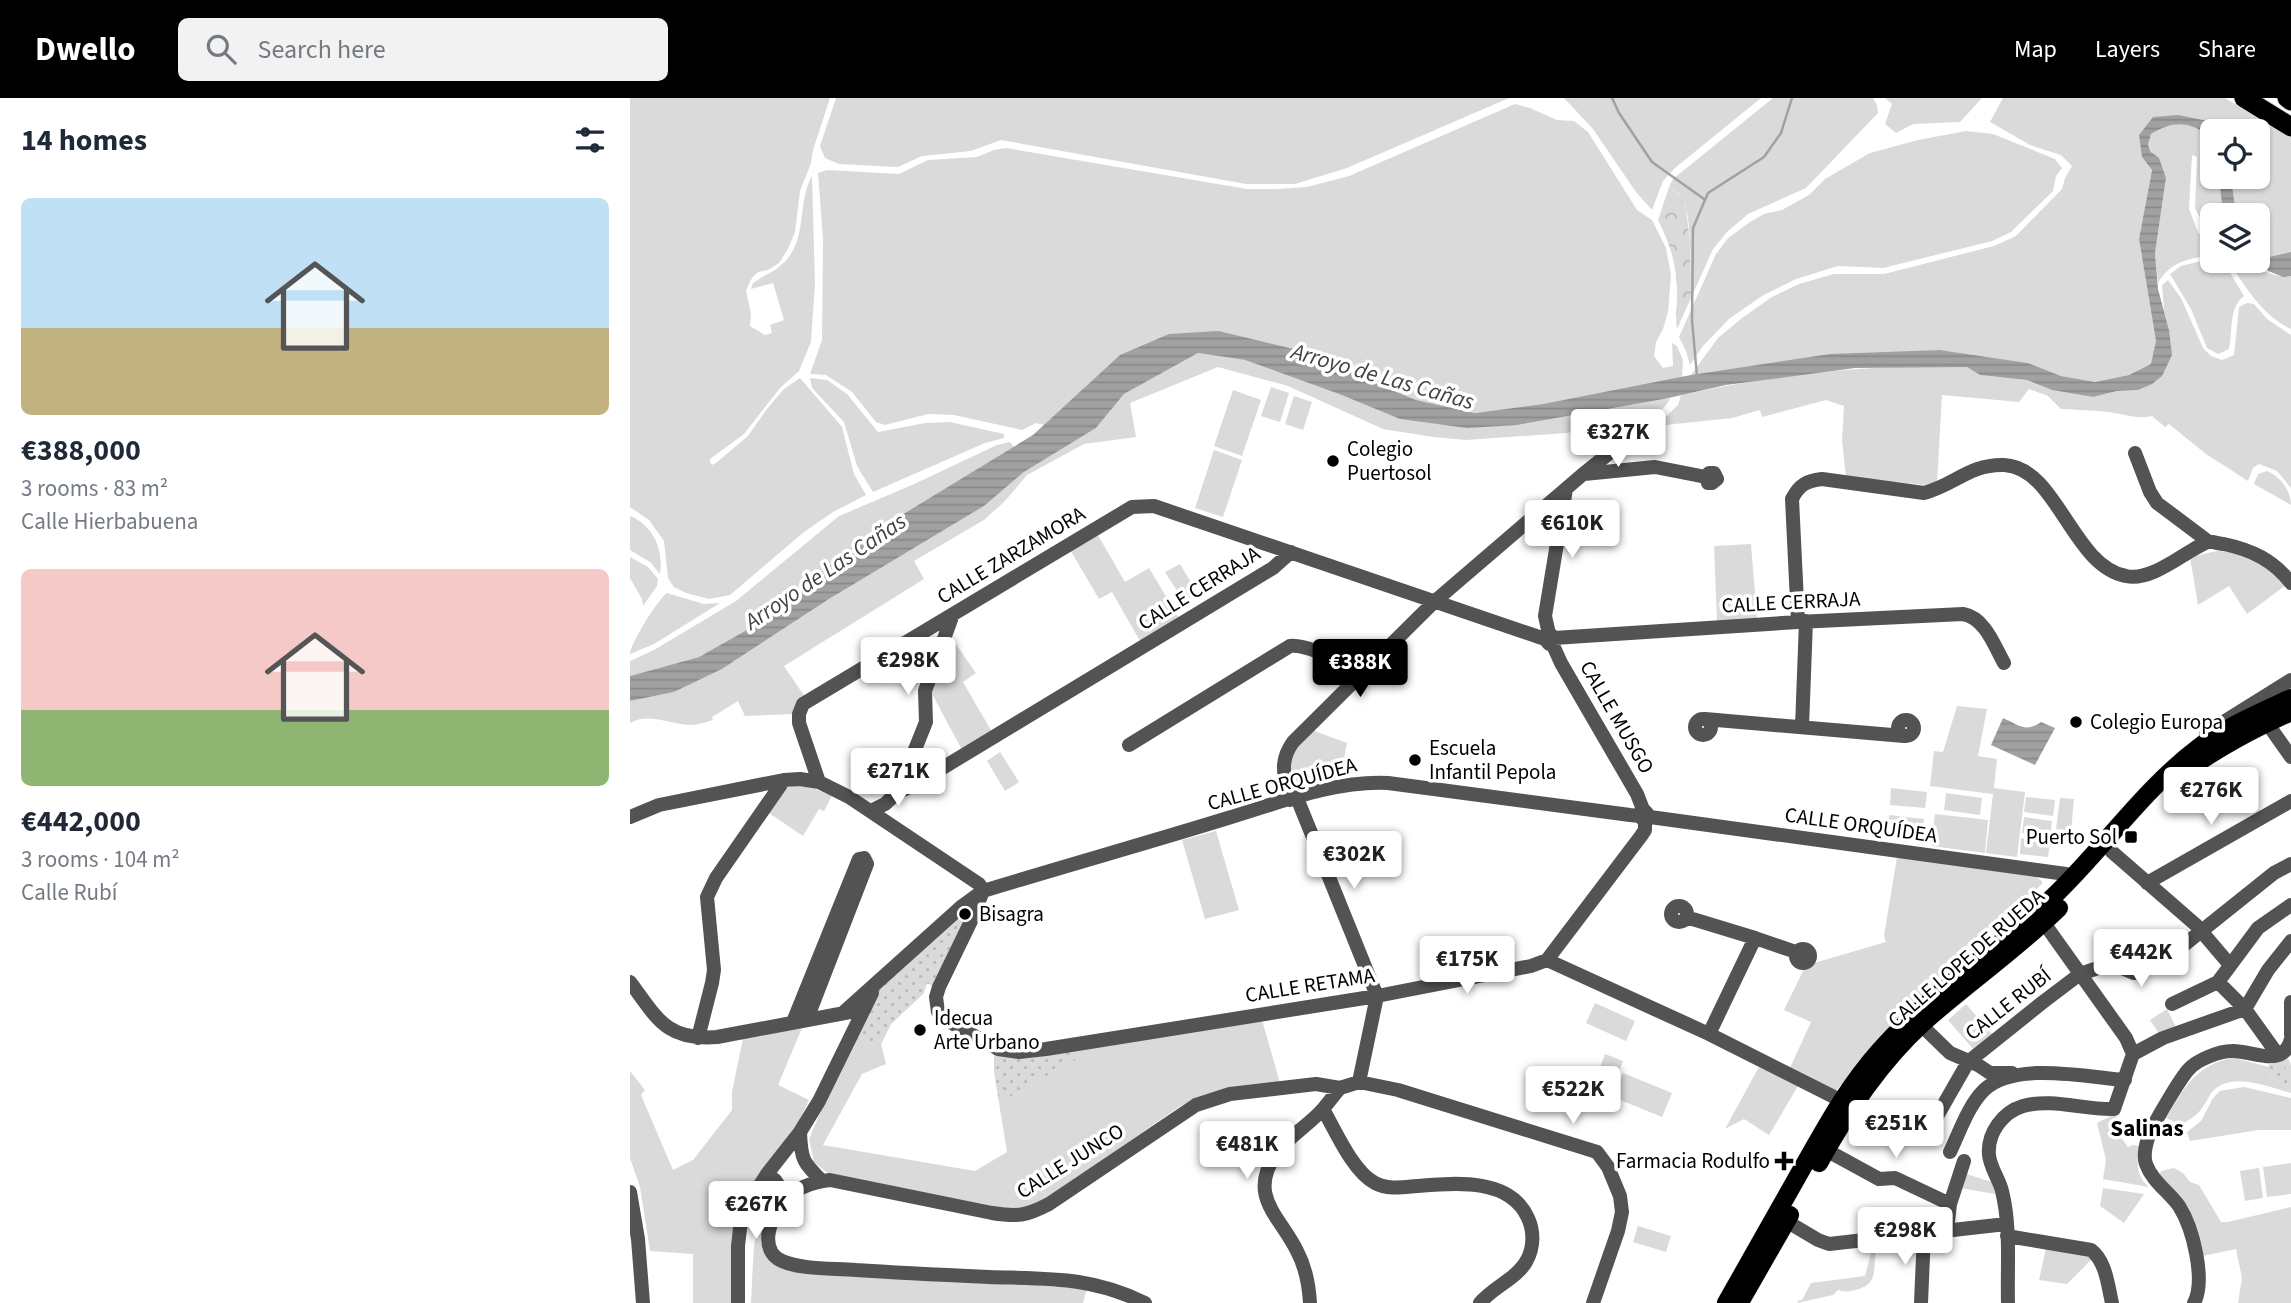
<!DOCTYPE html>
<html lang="en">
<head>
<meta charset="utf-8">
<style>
  body { margin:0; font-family:"Source Sans 3",sans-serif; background:#f2f2f3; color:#1f2937; height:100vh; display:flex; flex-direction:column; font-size:26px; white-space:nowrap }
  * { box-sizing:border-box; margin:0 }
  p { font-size:23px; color:#747a83 }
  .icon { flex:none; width:38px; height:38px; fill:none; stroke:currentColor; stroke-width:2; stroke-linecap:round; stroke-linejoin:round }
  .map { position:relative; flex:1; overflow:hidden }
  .details { display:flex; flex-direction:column; background:#fff; width:630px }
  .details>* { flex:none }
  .tools { position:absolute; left:1570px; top:21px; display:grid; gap:14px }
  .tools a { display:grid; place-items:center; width:70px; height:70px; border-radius:10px; background:#fff; box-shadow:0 2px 5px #0004; font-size:35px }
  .price { position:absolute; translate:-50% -60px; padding:0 16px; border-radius:7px; background:#fff; color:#222; font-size:23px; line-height:46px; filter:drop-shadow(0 2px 4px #0008) }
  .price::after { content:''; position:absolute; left:50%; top:42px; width:21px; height:16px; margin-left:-10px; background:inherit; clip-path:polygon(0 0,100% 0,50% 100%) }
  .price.selected { background:#000; color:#fff }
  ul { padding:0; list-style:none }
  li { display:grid; align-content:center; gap:14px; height:371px; padding:0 21px }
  li span { display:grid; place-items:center; height:217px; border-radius:10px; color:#555 }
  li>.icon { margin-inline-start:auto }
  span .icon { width:126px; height:126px; fill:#fffc; stroke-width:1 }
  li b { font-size:30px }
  h2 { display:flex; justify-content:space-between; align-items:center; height:84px; padding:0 21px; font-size:30px }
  header { display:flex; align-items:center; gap:42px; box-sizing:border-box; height:98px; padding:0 35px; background:#000; color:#fff }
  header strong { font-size:33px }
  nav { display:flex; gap:38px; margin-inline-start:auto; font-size:24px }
  .search { width:490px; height:63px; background:#f2f2f3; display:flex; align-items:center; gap:18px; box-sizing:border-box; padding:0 24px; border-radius:10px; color:#747a83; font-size:26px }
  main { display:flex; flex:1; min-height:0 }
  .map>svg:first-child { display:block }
  .green { fill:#dadada }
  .forest { fill:url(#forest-crowns) }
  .park { fill:url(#park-dots) }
  .water { fill:url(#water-rules) }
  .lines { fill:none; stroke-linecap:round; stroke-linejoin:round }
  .stream { stroke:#a1a1a1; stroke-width:2.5 }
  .major-casing { stroke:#dbdbdb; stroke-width:19 }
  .highway-casing { stroke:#dbdbdb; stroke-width:21 }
  .minor { stroke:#535353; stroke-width:14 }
  .major { stroke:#000; stroke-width:18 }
  .highway { stroke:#000; stroke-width:19 }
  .poi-dot { fill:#000; stroke:#fff; stroke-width:2.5 }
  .labels { text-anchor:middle; stroke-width:7; stroke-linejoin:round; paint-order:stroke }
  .poi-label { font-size:21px; fill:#000; stroke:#fff; text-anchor:start }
  .street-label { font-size:21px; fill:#000; stroke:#fff }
  .water-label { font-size:23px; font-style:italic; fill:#424242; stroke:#fff }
  .neighbourhood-label { font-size:23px; font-weight:bold; fill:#000; stroke:#fff }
</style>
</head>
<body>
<header>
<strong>Dwello</strong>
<div class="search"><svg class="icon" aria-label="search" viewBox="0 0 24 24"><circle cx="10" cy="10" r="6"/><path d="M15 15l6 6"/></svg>Search here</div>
<nav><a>Map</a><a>Layers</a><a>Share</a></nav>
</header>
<main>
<section class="details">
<h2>14 homes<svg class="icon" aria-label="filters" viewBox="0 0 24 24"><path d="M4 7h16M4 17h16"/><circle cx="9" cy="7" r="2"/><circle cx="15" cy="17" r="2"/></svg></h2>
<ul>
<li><span style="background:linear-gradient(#bfe0f5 60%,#c2b280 0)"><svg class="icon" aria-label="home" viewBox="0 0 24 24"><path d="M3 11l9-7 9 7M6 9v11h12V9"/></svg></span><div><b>€388,000</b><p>3 rooms · 83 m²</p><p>Calle Hierbabuena</p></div></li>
<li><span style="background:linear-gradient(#f6c9c9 65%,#8fb573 0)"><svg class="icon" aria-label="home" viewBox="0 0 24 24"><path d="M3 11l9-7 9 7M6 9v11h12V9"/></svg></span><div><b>€442,000</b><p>3 rooms · 104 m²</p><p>Calle Rubí</p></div></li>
</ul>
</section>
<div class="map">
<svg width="1661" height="1205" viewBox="0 0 1661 1205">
  <defs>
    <pattern id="forest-crowns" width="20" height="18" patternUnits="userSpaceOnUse" patternTransform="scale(1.75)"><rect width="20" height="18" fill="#dadada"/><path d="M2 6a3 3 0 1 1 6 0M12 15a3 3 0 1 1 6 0" fill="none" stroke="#b9b9b9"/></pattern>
    <pattern id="park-dots" width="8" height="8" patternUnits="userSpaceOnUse" patternTransform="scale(1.75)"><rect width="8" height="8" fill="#dadada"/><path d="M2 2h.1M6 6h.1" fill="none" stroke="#b9b9b9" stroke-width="1.8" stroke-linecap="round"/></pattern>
    <pattern id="water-rules" width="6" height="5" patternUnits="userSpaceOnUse" patternTransform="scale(1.75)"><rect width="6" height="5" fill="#a1a1a1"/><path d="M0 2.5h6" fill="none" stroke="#898989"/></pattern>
  </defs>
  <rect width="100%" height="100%" fill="#fff"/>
  <path class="green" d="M0,0H200L183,52L181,65L170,93L165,134L158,151L149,165L138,172L128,174L122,180L116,192L121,216L120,228L135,237L142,235L140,227L154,222L143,185L121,191L123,185C132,178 143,175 151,167C179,144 166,106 182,78L185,186L181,244L169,273L150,290L114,336L80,361V364L82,367L86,365L118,338L136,312L154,291L170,280L212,329L224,376L236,397L203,414L174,434L100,497L79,501L56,495L44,489L38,480L34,443L19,422L0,409Z
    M206,0H879L717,70L665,86H616L371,42L341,53L292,58L268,69L209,66L195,60L190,48Z
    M934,0H1131L1045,70L1033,83L1022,112L1006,94L963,31Z
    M1143,0H1243L1247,7L1248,15L1176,90L1118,116L1097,134L1083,151L1061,200C1060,178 1063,118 1052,100C1050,96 1043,92 1039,89L1043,81Z
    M1255,0H1352L1330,24L1283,26L1266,35L1255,26L1262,6Z
    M1373,0H1595L1661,39V154L1639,159L1628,154V117H1606L1601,79H1628V33H1586L1578,23L1523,19L1512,59L1522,72L1509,141L1526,243L1522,266L1499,277L1465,284L1431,278L1398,265L1310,252L1061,277L1088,240L1112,220L1142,199L1169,186L1204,176H1254L1364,148L1386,138L1432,91L1435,80L1442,68L1431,57L1400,47L1360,24Z
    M885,6L900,10L927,22L944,23L958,34L1007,112L1022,122L1036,150L1041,177L1038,214L1033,231L1026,244L1024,258L1033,270L1043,268L1042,245L1047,248L1053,262L1052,280L913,306L845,315L786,302L664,251L589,233L445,299L414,327L406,325L392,332L324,317L298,316L255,327L246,324L222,294L196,277L180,276L192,242L193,142L188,75L197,72L269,76L298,62L347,59L364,52L376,50L617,91H647L677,89L719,78Z
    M1549,25L1566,28L1582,39V79H1589L1593,117H1582V138L1565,111L1567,59L1562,57L1559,111L1568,134L1582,150V157C1558,161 1541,163 1528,185L1525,155L1536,80L1518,47L1521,36L1533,29Z
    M1336,33L1363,36L1425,61L1432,70L1426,78L1423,93L1381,134L1362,143L1253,170L1208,168L1166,181L1132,198L1099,221L1073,248L1060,267L1056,253L1049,239L1086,156L1098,140L1120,124L1134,116L1152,112L1179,97L1195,81L1240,55L1288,42Z
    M1571,163H1593L1614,198C1598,210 1603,234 1599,251L1588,256L1577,250L1561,211L1540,176L1551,168Z
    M1599,163C1620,163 1640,181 1661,178V231C1632,217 1615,189 1599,163Z
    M1538,182L1551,200L1573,250L1581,258L1592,262L1604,257L1609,209L1617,205L1624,206L1637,221L1661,237V390L1647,373L1629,366L1623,370L1618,383L1576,356L1539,326L1535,329L1522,318C1506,322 1493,315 1477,314C1462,312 1446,312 1431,311L1418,298L1399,291L1389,304L1312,297L1307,385L1295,387L1216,379L1212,342L1214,308L1196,302L1132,319L1130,312L1102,320L1026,328L1048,307L1051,297C1145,276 1241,266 1337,269L1350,277L1398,282L1422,292L1463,299L1487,293L1508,292L1539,232L1534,212L1532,187Z
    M568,255L615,262L709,296L770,321L887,327L1040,300C1036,313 1018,321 1005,327L1002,325L1004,323L1003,320L937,335L836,342L803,339L753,331L658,288L588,269L500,305L506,339L454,346L397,377L375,403L354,422L284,463L294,481L154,568L175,599L163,616L115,618L108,603L82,619L83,622C76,624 68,627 61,627C40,626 18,614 0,625V603L44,594L92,571L199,501L354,408L394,374L466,330L494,296Z
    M180,280L197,282L217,296L248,334L295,325L320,324L374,336V340L355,345L243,394L227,368L214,324L182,290Z
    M641,289L659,295L650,324L631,318Z
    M603,292L631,302L612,358L584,348Z
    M664,298L682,304L673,332L655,326Z
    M380,344L384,349L234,440L122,529L69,559L0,578V563L24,552L106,503L209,418L282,387L367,347Z
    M584,352L612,362L593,419L565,410Z
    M1637,373C1651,379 1661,393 1661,407L1624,386L1628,376Z
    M0,418C23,427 34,452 30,476L20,464L0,452Z
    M466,434L495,484L519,470L549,520L510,543L482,494L469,501L439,450Z
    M1121,446L1127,521L1087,523L1084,448Z
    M1587,453C1618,453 1635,466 1656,487L1617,516L1599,488L1568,507L1560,459Z
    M0,459L18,469L28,481L27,488L13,508L12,501L0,480Z
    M550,466L568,496L554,504L535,474Z
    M37,495L74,506L90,505L24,546L0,556C0,546 28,501 37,495Z
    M321,539L346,575L333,584L362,634L332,652L300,592Z
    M1327,608L1357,611L1348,658L1367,661L1364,690L1395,694L1387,759L1356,755L1363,696L1300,688L1304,653L1313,654Z
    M682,632L717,645L710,680L665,692L659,659Z
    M370,654L389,684L375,693L357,663Z
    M166,687L185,691L202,698L194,713L189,711L173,738L139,715L155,691Z
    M1261,690L1297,694L1295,710L1260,707Z
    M1316,695L1352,700L1350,717L1314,712Z
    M1396,699L1425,702L1423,718L1394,714Z
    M1430,700L1444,701L1441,733L1426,731Z
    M1305,716L1358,722L1355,755L1301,748Z
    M1259,717L1294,721L1291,738L1257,734Z
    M1394,719L1422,723L1420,738L1392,735Z
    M586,733L609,812L575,821L552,742Z
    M1391,740L1420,744L1418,759L1390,756Z
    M1267,759L1406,779L1412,783V786L1266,921L1206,993L1160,970L1181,924L1154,912L1174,871L1184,865L1256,844L1254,838Z
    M294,895L261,926L251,946L256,966L232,976L193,1047L345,1073L377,1054L369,1005L448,960L447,951L632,922L650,985C609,988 586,990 549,1009L408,1106L381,1113L200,1077L184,1064L179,1041L222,940Z
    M965,905L1005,923L996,943L956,925Z
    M1336,906L1362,936L1344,952L1318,922Z
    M1537,911L1546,929L1528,934L1520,922Z
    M172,930L148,987L179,1002L163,1036L120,1096L104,1205H63V1156L20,1153L10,1089L0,1060V973L15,992L11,997L43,1072L63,1062L102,1012V994L113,940Z
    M975,956L993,963L980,998L962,991Z
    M1608,959V961L1639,969L1642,982L1652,962L1658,960L1661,967V995C1638,989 1600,972 1581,995C1578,1000 1576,1005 1572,1010C1567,1018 1559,1022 1551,1027L1536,1020C1556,987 1567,965 1608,959Z
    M1129,969L1168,988L1139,1037L1114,1021L1095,1031Z
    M993,975L1042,995L1032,1019L983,999Z
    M1614,989L1661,1000V1032H1629L1560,1043L1557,1034L1571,1023L1583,1000L1590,993Z
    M1485,1016L1491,1024L1484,1030L1498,1049L1503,1047L1510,1048C1506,1064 1506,1078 1519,1089L1473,1081L1476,1062L1467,1025Z
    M1661,1065V1096L1637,1099L1633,1069Z
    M1544,1070L1553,1075L1560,1084L1569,1087L1591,1124H1598L1661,1109V1205H1608L1612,1180L1606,1151L1573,1158C1563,1118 1559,1105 1529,1077L1531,1073Z
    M1629,1070L1633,1100L1615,1103L1610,1073Z
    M1333,1075L1362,1084L1365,1096L1330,1090Z
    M1473,1090L1514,1096L1494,1125L1470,1108Z
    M139,1093L145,1096L148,1101L134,1140L165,1172L258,1181L381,1185L457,1191L453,1205H121C123,1175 122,1116 139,1093Z
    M1008,1128L1041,1138L1036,1154L1003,1144Z
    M1253,1146V1152L1246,1151C1243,1173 1249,1186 1225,1192C1218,1194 1215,1194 1208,1192L1203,1197L1167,1205L1169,1202H1172L1181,1185L1235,1178L1243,1147Z
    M1416,1150L1456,1156L1463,1160L1437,1186L1409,1182Z"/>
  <path class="forest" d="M1039,89L1052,99L1056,111L1060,144L1061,200L1047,231C1045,219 1047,209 1047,197C1047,168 1041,148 1028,122Z"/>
  <path class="park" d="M332,818L334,821L302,888L297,885L294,895L261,926L251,946L222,940L247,892Z
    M447,951L449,960L369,1005L364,974V955Z
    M1652,962L1661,984L1652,986L1642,982L1638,967Z"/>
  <path class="water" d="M1548,17L1578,23L1586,33H1582V39C1560,24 1545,21 1521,36L1518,47L1521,54L1529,60L1536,80L1525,155L1528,191L1539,232L1542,257L1532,278L1522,286L1508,292L1487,293L1463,299L1422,292L1397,282L1350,277L1337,269L1225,270L1096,287L1034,301L887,327L837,330L770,321L709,296L615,262L568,255L494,296L466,330L394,374L354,408L199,501L92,571L44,594L0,603V578L69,559L122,529L234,440L403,337L490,257L539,236L589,233L664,251L786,302L845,315L913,306L1061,277L1200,256L1310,252L1398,265L1431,278L1465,284L1499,277L1521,266L1526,243L1509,141L1522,72L1512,59L1509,37L1523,19Z
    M1589,79H1601L1606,117H1593Z
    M1628,154L1639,159L1661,154V178L1653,179L1614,163H1628Z
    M1373,620C1389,627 1396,635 1411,624L1425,630L1405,667L1361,647Z"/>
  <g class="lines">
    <path class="stream" d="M982,0L989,15L1022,64L1074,101
      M1067,278L1062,222L1063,130L1078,95L1134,59L1151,35L1162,0"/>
    <g class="major-casing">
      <path id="major" d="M1555,674C1588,649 1624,631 1661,614
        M1189,1065C1218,1013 1250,964 1294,924C1338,885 1387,851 1429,810
        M1113,1199L1160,1117
        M1096,1205C1120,1162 1145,1119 1169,1076C1194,1032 1216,990 1250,952C1303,892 1371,850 1428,794C1476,747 1514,691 1568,650C1591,631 1633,613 1661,600"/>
    </g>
    <g class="highway-casing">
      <path id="highway" d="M1614,0L1661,29
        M1657,0L1661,3"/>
    </g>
    <path class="minor" d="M1505,355L1520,394L1527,405L1579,444
      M954,376L1025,369L1076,379L1079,375H1084L1087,381L1082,385H1078L1076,379
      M1168,524L1162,401C1169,387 1176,383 1192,381L1294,395C1325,387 1339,366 1374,367C1427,369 1442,468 1496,478C1518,483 1545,462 1564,451C1568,449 1574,445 1578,444C1582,443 1589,446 1594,446C1622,452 1643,462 1661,485
      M919,536L915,518L936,391
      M924,540L1168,524L1333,516C1355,520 1364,547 1374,565
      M922,545L931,565L1007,696L1014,714
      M1075,621L1274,638
      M1065 629a8 8 0 1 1 16 0a8 8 0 1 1-16 0Z
      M1268 630a8 8 0 1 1 16 0a8 8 0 1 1-16 0Z
      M1637,625L1661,659
      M1172,629L1176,523
      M1576,635L1661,582
      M499,647L660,548C680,546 712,566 731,575
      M189,684L169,625V616L173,606L502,409L524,408L915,541L919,546L925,541L920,536L915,541
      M268,694L286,686L643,470L661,454
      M667,700L747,898L729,984
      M660,702C655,679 648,665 663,644L804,504L952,377L1017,325
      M241,713L255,706L268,694L296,624L295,593L323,516
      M0,719L29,707L154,682L170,681L189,684L219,699L349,786L353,793
      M1020,719L1436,776
      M1481,753L1566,827L1600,867
      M1517,785L1661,703
      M353,793L342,821L309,889L306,899L308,914L325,927L368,951L389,954L416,951L747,898L901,868L917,862L1079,936L1210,1002
      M1041 816a8 8 0 1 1 16 0a8 8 0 1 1-16 0Z
      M1056,819L1125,840L1079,936
      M1125,840L1166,854
      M1166 858a7 7 0 1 1 14 0a7 7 0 1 1-14 0Z
      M917,862L1011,738L1015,732V724
      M0,884C27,920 36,943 87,939L220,914
      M1588,884L1615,911L1648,957
      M1661,904V937
      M1542,906L1588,884L1628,830L1661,807
      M214,914L331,809L353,793C435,768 517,745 598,720C648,705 706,682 758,685L1000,717L1010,718L1015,724L1020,719L1016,714L1010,718
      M163,924L229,761L234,760L237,766L177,921
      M1291,927L1320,955L1348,967L1360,975H1382
      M68,940L82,885L84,872L77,799L86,780L154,682
      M1503,956L1533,940L1615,911L1638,872L1661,843
      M693,1011C705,1032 723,1074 745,1085C758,1092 774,1089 787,1088C824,1085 880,1079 898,1120C904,1133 904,1149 897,1162C888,1180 863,1189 850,1205
      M170,1034C171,1062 173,1064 192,1083
      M1294,1041L1338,964L1413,904L1450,876L1471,869L1485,867L1504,875L1512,873L1554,847L1644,775L1661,766
      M1196,1052L1249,1081L1265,1080L1320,1106
      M1320,1054C1330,1033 1338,1008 1354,992C1384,963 1457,979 1495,982
      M137,1076L145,1082L157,1100
      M0,1094L8,1141L13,1205
      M1156,1123L1188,1142L1199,1146L1376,1126
      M1317,1132L1320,1106L1334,1063
      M1377,1138L1461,1152C1476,1163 1478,1188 1482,1205
      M108,1205V1148L111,1122L116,1109L137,1076L170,1034L189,1003L242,895
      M515,1205C460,1178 418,1181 359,1179C315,1177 271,1175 226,1172C205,1170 172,1172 152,1163C128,1153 140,1118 153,1104C165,1090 183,1084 200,1082L362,1115C388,1119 396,1118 419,1106L566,1007L600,996L686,986L710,990L729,984L768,992L967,1054L978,1069L990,1098L992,1114L988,1133L963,1205
      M680,1205C679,1188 675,1168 667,1153C650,1118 617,1098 646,1056C659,1038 679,1027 693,1011C699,1004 704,997 710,990
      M1291,1205L1294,1135
      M1378,1205C1377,1168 1381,1129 1372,1093C1369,1081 1360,1069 1359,1057C1357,1035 1373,1014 1393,1008C1422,1000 1454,1012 1484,1011L1503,956L1496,940L1414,825
      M1564,1205C1576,1182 1563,1130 1549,1108C1539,1094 1522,1083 1516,1066C1513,1058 1516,1043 1520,1035C1524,1025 1551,979 1559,971C1567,962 1589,953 1602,953C1622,952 1653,972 1661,941"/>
    <use href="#major" class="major"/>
    <use href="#highway" class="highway"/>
  </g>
  <g class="poi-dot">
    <circle cx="703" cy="363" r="7"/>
    <circle cx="1446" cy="624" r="7"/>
    <circle cx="785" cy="662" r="7"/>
    <rect x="1494" y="732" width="14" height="14" rx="3.5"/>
    <circle cx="335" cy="816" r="7"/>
    <circle cx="290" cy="932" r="7"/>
    <path d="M1150.5 1052.5h7v7h7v7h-7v7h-7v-7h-7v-7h7z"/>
  </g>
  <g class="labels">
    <g class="poi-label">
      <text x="717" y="358">Colegio<tspan x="717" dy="24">Puertosol</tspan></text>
      <text x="1460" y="631">Colegio Europa</text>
      <text x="799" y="657">Escuela<tspan x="799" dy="24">Infantil Pepola</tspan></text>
      <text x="1487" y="746" text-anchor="end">Puerto Sol</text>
      <text x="349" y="823">Bisagra</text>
      <text x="304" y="927">Idecua<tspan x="304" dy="24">Arte Urbano</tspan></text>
      <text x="1140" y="1070" text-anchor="end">Farmacia Rodulfo</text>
    </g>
    <g class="street-label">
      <text transform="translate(381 457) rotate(-31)" y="7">CALLE ZARZAMORA</text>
      <text transform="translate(569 490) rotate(-32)" y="7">CALLE CERRAJA</text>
      <text transform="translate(1161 504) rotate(-3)" y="7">CALLE CERRAJA</text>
      <text transform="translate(987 619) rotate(60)" y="7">CALLE MUSGO</text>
      <text transform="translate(652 686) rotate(-15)" y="7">CALLE ORQUÍDEA</text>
      <text transform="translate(1231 727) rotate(8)" y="7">CALLE ORQUÍDEA</text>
      <text transform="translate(1336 860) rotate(-41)" y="7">CALLE LOPE DE RUEDA</text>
      <text transform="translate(680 887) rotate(-9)" y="7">CALLE RETAMA</text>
      <text transform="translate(1378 906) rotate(-38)" y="7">CALLE RUBÍ</text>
      <text transform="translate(440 1063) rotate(-32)" y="7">CALLE JUNCO</text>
    </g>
    <g class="water-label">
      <text transform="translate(753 278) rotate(16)" y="8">Arroyo de Las Cañas</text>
      <text transform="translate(195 473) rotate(-34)" y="8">Arroyo de Las Cañas</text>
    </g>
    <g class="neighbourhood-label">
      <text x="1517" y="1038">Salinas</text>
    </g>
  </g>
</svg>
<div class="tools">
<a><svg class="icon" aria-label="locate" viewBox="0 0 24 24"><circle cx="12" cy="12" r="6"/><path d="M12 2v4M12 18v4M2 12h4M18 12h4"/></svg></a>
<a><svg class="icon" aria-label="layers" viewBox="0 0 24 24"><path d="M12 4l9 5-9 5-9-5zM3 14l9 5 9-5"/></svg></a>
</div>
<b class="price" style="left:988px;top:371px">€327K</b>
<b class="price" style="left:942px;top:462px">€610K</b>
<b class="price" style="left:278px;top:599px">€298K</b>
<b class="price selected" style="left:730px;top:601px">€388K</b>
<b class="price" style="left:268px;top:710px">€271K</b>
<b class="price" style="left:1581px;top:729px">€276K</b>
<b class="price" style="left:724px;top:793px">€302K</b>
<b class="price" style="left:1511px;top:891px">€442K</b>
<b class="price" style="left:837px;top:898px">€175K</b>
<b class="price" style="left:943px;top:1028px">€522K</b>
<b class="price" style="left:1266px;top:1062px">€251K</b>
<b class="price" style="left:617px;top:1083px">€481K</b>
<b class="price" style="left:126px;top:1143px">€267K</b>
<b class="price" style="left:1275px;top:1169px">€298K</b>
</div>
</main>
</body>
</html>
